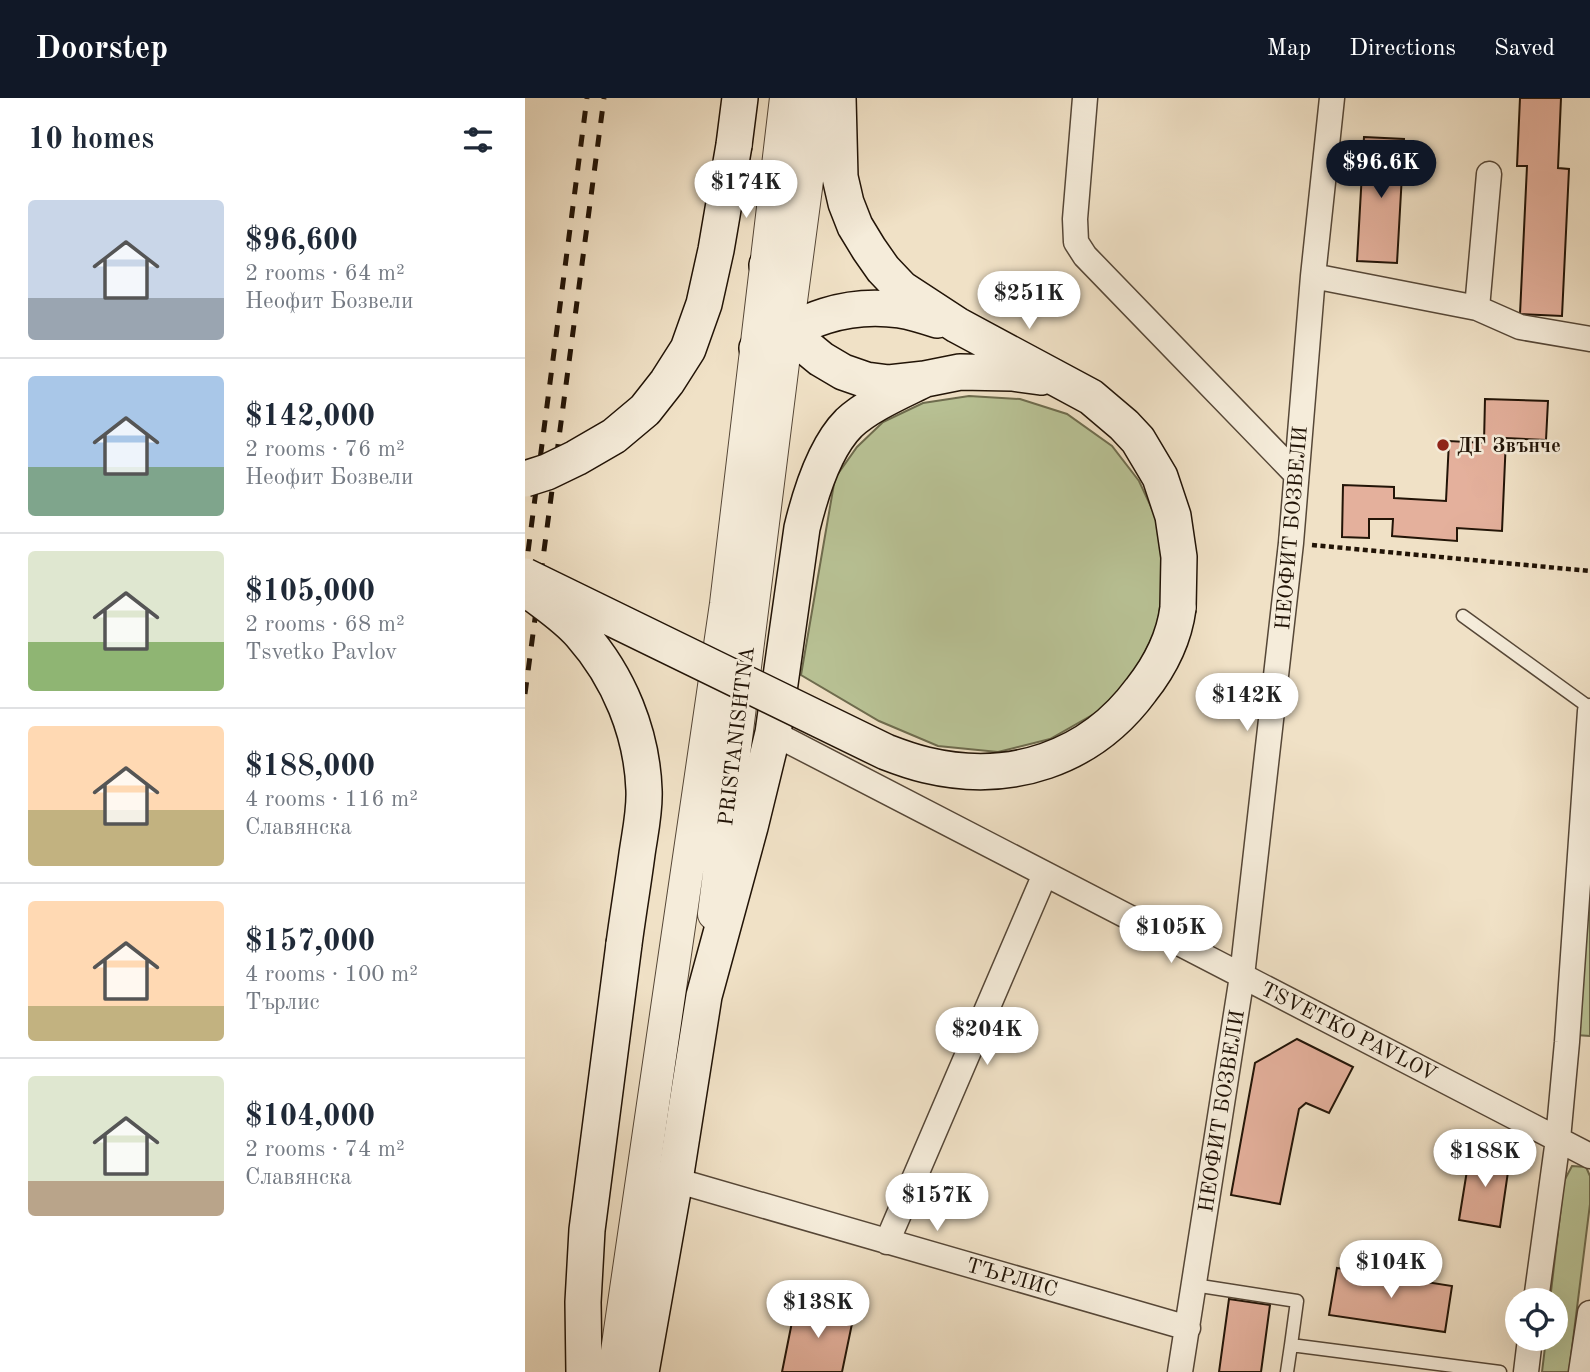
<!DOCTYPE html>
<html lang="en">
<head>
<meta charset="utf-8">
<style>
  body { margin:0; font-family:"Old Standard TT",serif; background:#f2f2f3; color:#1f2937; height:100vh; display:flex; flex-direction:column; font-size:26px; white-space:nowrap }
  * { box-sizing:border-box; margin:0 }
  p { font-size:23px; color:#747a83 }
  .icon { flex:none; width:38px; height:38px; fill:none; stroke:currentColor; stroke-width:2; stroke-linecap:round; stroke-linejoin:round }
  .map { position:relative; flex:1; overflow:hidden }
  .panel { display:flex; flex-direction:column; background:#fff; width:525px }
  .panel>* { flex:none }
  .controls { position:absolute; left:980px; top:1190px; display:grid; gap:14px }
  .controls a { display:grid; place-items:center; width:63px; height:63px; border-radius:50%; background:#fff; box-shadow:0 7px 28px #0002; font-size:35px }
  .price { position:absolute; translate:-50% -60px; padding:0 16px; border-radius:24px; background:#fff; color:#222; font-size:23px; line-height:46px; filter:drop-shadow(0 2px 4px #0008) }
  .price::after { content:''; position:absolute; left:50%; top:42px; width:21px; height:16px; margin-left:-10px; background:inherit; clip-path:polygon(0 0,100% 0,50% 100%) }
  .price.selected { background:#111827; color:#fff }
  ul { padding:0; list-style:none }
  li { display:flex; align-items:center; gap:21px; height:175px; padding:0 28px }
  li+li { border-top:2px solid #e0e1e3 }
  li span { display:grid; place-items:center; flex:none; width:196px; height:140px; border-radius:7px; color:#555 }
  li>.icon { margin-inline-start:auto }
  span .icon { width:84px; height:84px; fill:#fffc; stroke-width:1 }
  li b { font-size:30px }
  h2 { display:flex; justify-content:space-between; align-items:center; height:84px; padding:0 28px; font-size:30px }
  header { display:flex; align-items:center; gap:42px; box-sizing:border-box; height:98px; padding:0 35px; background:#111827; color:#fff }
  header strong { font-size:33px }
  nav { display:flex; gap:38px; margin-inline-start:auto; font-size:24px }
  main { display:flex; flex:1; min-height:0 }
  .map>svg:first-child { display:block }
  .green { fill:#b9c396; stroke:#6e6c4e; stroke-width:2 }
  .building { fill:#e4b09c; stroke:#221407; stroke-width:2 }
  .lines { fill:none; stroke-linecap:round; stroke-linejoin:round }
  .service-casing { stroke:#564737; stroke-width:15 }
  .minor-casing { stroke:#564737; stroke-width:27 }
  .tertiary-casing { stroke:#564737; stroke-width:34 }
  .secondary-casing { stroke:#221407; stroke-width:38 }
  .path { stroke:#221407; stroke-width:4.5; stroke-dasharray:5 3.5; stroke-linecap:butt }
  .service { stroke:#f5ecda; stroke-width:12 }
  .minor { stroke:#f5ecda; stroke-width:24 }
  .tertiary { stroke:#f5ecda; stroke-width:32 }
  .secondary { stroke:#f5ecda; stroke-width:35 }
  .rail { stroke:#221407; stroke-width:5; stroke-dasharray:12 12; stroke-linecap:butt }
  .secondary-bridge-casing { stroke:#221407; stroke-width:38; stroke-linecap:butt }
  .secondary-bridge { stroke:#f5ecda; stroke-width:35 }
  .poi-dot { fill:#8f2418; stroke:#f5ecda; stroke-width:2.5 }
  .labels { text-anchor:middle; stroke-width:5; stroke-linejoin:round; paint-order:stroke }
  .poi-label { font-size:21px; font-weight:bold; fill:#221407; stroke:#f5ecda; text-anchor:start }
  .street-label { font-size:21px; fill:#221407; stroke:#f5ecda }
</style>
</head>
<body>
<header>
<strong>Doorstep</strong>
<nav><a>Map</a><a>Directions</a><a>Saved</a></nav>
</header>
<main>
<section class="panel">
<h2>10 homes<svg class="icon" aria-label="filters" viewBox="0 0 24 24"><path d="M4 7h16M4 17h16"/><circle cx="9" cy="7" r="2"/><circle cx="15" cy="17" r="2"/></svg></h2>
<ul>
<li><span style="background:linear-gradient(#c9d6e8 70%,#9aa5b1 0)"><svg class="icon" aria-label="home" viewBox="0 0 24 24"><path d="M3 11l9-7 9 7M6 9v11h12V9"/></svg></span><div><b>$96,600</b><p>2 rooms · 64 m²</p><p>Неофит Бозвели</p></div></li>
<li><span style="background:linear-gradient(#a9c7e8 65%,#7fa58c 0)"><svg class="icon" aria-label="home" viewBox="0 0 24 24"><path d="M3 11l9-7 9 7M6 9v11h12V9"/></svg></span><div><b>$142,000</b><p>2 rooms · 76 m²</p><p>Неофит Бозвели</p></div></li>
<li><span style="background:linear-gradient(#dfe7d0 65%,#8fb573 0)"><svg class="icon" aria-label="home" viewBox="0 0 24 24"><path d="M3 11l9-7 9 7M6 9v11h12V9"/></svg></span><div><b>$105,000</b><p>2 rooms · 68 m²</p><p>Tsvetko Pavlov</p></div></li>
<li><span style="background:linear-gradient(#ffd9b3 60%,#c2b280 0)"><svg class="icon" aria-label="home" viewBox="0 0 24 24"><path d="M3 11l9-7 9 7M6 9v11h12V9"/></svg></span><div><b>$188,000</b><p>4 rooms · 116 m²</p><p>Славянска</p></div></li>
<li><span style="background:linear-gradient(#ffd9b3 75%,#c2b280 0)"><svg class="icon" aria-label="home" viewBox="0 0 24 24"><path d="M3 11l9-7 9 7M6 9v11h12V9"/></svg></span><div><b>$157,000</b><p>4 rooms · 100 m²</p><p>Търлис</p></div></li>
<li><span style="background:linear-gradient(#dfe7d0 75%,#b9a48a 0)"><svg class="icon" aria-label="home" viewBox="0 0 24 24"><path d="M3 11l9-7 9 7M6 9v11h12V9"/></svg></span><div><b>$104,000</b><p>2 rooms · 74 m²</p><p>Славянска</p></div></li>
</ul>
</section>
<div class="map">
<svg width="1065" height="1274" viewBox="0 0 1065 1274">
  <rect width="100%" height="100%" fill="#f0e1c6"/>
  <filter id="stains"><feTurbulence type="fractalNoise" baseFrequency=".00286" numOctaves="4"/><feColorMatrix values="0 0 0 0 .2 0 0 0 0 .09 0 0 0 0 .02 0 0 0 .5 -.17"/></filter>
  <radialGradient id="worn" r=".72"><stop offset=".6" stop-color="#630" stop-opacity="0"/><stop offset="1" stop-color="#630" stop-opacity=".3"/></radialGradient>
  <path class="green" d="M444,298L495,301L542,316L587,348L614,383L635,428L639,481L632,530L609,575L576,612L525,641L473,654L413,648L354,623L276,577L310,380L332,349L358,324L398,305Z
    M1065,748V938L1051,937Z
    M1047,1068L1061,1069L1065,1078V1106L1044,1274H1017L1021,1241H1031V1202H1025L1039,1083Z"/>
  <path class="building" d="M995,0H1036L1033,70L1044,71L1037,218L995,216L1002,68H992Z
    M839,39L879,41L872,165L832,163Z
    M960,301L1023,303L1021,342L981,340L977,433L932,430V443L867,438L868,421H844V440L817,439L818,387L869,389V400L921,403L924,343L959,345Z
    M772,941L828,969L804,1015L781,1005L774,1011L755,1106L706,1097L730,965Z
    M945,1054L985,1060L975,1129L934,1122Z
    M812,1170L927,1188L920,1234L804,1217Z
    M704,1201L745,1207L736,1274H694Z
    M271,1204L329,1216L317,1274H257Z"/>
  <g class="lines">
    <g class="service-casing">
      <path id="service" d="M938,518L1065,610
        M669,1187L772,1203L766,1247
        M762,1274L766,1247L975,1274"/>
    </g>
    <g class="minor-casing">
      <path id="minor" d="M560,0L550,121L551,144L560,158L771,376
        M788,178L952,210L995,229L1065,241
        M952,210L964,76
        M248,635L1065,1058
        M150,1082L663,1230
        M362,1144L520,776
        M1011,1202L1033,1041L1042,944L1065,613
        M655,1274L717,878L766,445L788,178L807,0
        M1001,1274L1005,1241
        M1056,1274L1065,1215"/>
    </g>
    <g class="tertiary-casing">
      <path id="tertiary" d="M189,816L262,233L293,0
        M89,1274L201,506L261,0"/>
    </g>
    <g class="secondary-casing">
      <path id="secondary" d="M313,0L315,79L321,105L330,128L344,151L358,171L377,191L432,227L566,299L599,327L613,342L635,379L648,418L654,459L653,510
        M209,47L215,0
        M242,167L262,233L296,261L318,274L341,282L364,285L400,281L435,274L487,275L516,279
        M232,250C281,223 318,204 375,212C387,214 400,218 412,222
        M59,1274L58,1204L62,1132L99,846
        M116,1274L150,1082L179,898L225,729L248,635L277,430C285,397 299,350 324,325C343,307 376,293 400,281"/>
    </g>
    <path class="path" d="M787,447L1065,473"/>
    <use href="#service" class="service"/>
    <use href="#minor" class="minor"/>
    <use href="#tertiary" class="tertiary"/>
    <use href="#secondary" class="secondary"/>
    <path class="rail" d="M0,477L62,0
      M0,596L79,0"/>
    <g class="secondary-bridge-casing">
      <path id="secondary-bridge" d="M0,381L22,374L51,360L89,338L120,312L142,284L163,251L179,206L191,152L209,47
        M0,478L361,654C374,659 388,664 401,667C485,687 565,661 616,592C635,568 649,541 653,510
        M11,498C27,510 43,521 56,536C94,579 117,635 119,692C120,713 115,735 112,756C108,786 103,816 99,846"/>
    </g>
    <use href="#secondary-bridge" class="secondary-bridge"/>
  </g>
  <circle class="poi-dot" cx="918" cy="347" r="7"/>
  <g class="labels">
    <g class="poi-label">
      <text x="932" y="354">ДГ Звънче</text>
    </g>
    <g class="street-label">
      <text transform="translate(766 430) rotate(-85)" y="7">НЕОФИТ БОЗВЕЛИ</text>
      <text transform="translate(211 638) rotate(-83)" y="7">PRISTANISHTNA</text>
      <text transform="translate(824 933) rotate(27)" y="7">TSVETKO PAVLOV</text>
      <text transform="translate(696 1013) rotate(-81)" y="7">НЕОФИТ БОЗВЕЛИ</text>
      <text transform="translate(487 1179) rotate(16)" y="7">ТЪРЛИС</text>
    </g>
  </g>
  <rect width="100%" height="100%" filter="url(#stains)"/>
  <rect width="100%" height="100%" fill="url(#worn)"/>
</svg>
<div class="controls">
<a><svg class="icon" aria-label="locate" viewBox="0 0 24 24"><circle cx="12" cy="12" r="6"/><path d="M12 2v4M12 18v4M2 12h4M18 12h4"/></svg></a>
</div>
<b class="price selected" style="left:856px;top:102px">$96.6K</b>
<b class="price" style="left:221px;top:122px">$174K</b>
<b class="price" style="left:504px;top:233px">$251K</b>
<b class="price" style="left:722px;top:635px">$142K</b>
<b class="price" style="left:646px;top:867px">$105K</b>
<b class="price" style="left:462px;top:969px">$204K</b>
<b class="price" style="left:960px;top:1091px">$188K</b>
<b class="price" style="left:412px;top:1135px">$157K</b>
<b class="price" style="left:866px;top:1202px">$104K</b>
<b class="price" style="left:293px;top:1242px">$138K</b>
</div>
</main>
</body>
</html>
